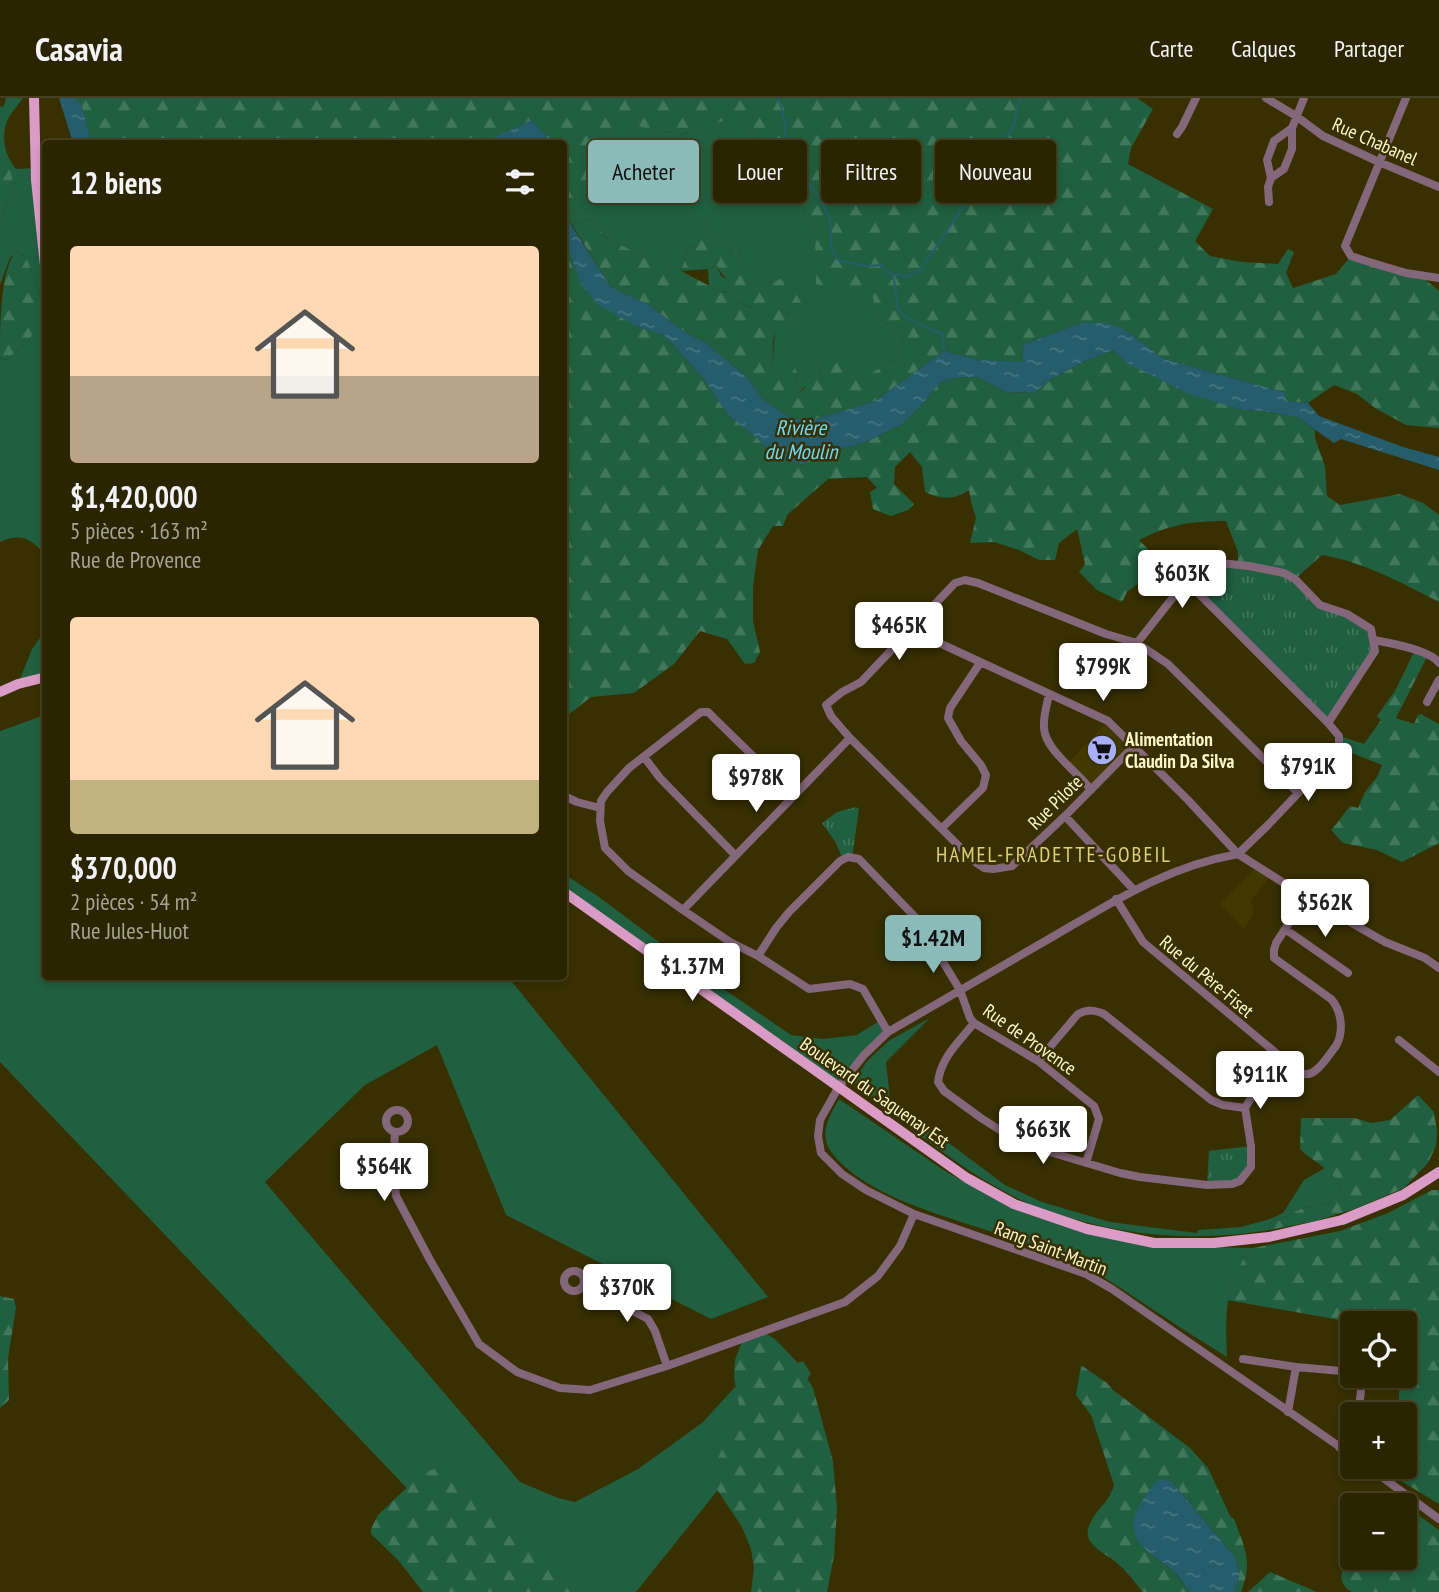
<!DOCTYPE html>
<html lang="fr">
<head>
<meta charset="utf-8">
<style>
  body { margin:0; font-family:"PT Sans Narrow",sans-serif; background:#36300f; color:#f1f3f6; height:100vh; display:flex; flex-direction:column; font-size:26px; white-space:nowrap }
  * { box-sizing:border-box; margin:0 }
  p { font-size:23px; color:#a5a499 }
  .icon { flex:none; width:38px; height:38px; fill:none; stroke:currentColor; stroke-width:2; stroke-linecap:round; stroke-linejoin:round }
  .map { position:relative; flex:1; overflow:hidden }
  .sheet { position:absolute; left:42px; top:42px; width:525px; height:840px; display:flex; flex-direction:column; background:#2a2400; border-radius:7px; box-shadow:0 4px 10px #0003,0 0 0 2px #464122 }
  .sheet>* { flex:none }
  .banner { position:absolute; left:588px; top:42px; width:665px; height:63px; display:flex; gap:14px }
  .buttons { position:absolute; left:1340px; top:1213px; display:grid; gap:14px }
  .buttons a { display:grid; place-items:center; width:77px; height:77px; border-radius:7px; background:#2a2400; box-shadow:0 4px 10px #0003,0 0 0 2px #464122; font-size:35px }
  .price { position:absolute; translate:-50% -60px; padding:0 16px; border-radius:7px; background:#fff; color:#222; font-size:23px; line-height:46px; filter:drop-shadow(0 2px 4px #0008) }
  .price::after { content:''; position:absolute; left:50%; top:42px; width:21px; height:16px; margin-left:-10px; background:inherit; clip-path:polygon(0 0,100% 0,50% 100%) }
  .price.selected { background:#8bbbb9; color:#111 }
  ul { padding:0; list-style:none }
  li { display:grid; align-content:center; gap:14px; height:371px; padding:0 28px }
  li span { display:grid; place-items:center; height:217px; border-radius:7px; color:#555 }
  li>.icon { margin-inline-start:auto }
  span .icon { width:126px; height:126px; fill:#fffc; stroke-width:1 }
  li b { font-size:30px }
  h2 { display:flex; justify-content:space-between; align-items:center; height:84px; padding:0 28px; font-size:30px }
  .tag { padding:0 24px; border-radius:7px; background:#2a2400; box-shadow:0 4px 10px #0003,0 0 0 2px #464122; font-size:24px; line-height:63px }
  .tag.selected { background:#8bbbb9; color:#111 }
  header { display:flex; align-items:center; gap:42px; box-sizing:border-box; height:98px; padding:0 35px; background:#2a2400; border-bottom:2px solid #464122 }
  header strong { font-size:33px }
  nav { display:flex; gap:38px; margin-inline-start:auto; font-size:24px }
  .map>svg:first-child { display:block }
  .built { fill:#423901 }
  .green { fill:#205f40 }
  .forest { fill:url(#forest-firs); fill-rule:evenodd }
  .park { fill:url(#park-tufts) }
  .water { fill:url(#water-ripples) }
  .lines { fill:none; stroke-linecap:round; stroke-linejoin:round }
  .stream { stroke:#255d6d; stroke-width:2 }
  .minor { stroke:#85677b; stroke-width:8 }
  .major { stroke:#da9cc6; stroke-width:10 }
  .labels { text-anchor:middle; stroke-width:5; stroke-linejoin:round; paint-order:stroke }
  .street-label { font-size:19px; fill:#fcf5cc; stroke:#383000 }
  .poi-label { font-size:19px; font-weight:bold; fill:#fcf5cc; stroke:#383000; text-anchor:start }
  .water-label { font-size:21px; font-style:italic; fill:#6ddaf8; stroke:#383000 }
  .neighbourhood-label { font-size:21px; letter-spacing:2px; fill:#dfcf79; stroke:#383000 }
</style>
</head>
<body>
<header>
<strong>Casavia</strong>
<nav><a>Carte</a><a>Calques</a><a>Partager</a></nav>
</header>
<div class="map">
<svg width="1439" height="1494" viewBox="0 0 1439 1494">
  <defs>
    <pattern id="forest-firs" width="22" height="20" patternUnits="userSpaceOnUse" patternTransform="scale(1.75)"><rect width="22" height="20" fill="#205f40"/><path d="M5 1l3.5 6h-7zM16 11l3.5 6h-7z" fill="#41775a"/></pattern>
    <pattern id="park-tufts" width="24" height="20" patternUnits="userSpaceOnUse" patternTransform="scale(1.75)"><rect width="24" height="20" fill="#205f40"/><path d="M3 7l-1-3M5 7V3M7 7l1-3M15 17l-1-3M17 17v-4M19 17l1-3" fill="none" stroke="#41775a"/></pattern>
    <pattern id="water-ripples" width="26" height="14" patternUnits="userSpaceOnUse" patternTransform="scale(1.75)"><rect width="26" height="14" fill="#255d6d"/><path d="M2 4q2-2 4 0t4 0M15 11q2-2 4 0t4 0" fill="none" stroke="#467581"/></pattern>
  </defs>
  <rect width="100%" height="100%" fill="#383000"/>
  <path class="built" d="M1108,623L1134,648L1091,692L1067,666Z
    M1258,768L1271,777L1251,802L1254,814L1244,831L1220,806Z"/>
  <path class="green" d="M6,0H23C19,6 13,12 9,19C0,36 4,57 16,71L35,70L46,177L45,457C31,440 21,435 0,444V259L3,262L7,261L29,243L42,205L35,181L26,159C20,156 16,154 10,160L0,187V123L14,90L3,65H0V9L4,8Z
    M619,21L661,35L677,34L681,37L727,21L756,39L777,70L788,81L802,99L806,118L815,129L850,196H873L879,220L904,242L897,265L890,262C880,271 863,284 849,281C842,280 832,271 825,267L799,295L793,290L797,274L772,270C776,245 769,234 789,213L791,223L799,221H811L759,193L740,169L742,154C724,146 714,143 705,125L696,148L687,151L684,165L680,173L656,164L608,141L590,121L572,127L566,119L586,104L596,105L597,86H607L608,61L612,50L604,52L600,48Z
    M717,167L721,178L735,186L748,200L752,210L738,204L728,194L719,193L709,189L708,171Z
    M45,533V579L18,586L32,551Z
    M45,617L46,878L508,879L768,1199L711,1221L506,1117L437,947L365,987L265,1084L520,1384L558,1400L575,1404L638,1371L702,1325L735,1289L803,1263L811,1276L636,1494H506L0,964V633Z
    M564,776L599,799L699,874L791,937L822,941L857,937L881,922L888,934L838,990L564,794Z
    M930,920L886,964L890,1001L1005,1087L1042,1104L1110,1124L1197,1135L1198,1132L1241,1129L1270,1121L1283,1115L1304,1082L1325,1070C1333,1076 1338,1082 1341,1091L1330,1105L1303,1110L1270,1126L1269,1132C1197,1144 1123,1139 1053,1114C1043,1111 1033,1108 1023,1103C960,1073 907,1026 852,984L868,962L890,942Z
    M839,1001L945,1073L995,1101L1166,1148L1253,1150C1224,1182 1225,1219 1227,1259C1200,1242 1173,1225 1146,1207C1128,1195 1111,1183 1092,1173C1055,1155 1016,1142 977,1129C931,1114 863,1095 832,1055C818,1037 829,1018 839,1001Z"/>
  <path class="forest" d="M75,0H1137L1153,11L1131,50L1128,66L1213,111L1195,143L1210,158L1242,164L1278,166L1288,151L1294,154L1286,175L1293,190L1336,176L1351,158L1421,178L1439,193V330L1406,327L1375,310L1357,296L1334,287L1308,305L1287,303L1284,294L1164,261L1122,230L1105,225H1081L1023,247L1022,265L979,262L944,253L875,303L812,322L790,320L763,301L748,280L707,246L682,232L647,206L611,189L572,127L590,121L608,141L650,161L680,173L684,165L687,151L696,148L693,143L705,125C714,143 724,146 742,154L741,169L753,177L759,192L786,178L811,222L799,221L790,223L789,214L786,216V224C767,237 775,249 772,269L787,263L792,267L797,274L793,290L799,295L805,290L808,275H818L825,267L829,257L844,263L851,269L850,281C866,279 878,273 890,262L897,265L904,242L879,220L872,197L850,196L816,186L815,129L806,118L802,99L788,81L777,70L756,39L727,22L680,37L677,34L661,35L619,22L600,48L604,52L617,51L608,61V86H597L596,105L586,104L566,119L564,111V46L552,45L532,23L488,42L480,40L470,45L92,46L81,6ZM717,167C724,186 743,186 751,210L738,204L728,194L719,193L681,173L708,171Z
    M0,65H3L10,71L14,90L0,123Z
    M564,139L567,146L636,228L665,238L702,279L730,319L757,340L775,358L803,367L822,356L866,344L901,327L922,307L939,285L953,280L977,279L1006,294L1034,295L1053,280L1083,264L1113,252L1127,265L1219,304L1242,312L1262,313L1297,319L1315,332V340L1325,368L1327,398L1340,407L1400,396L1423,405L1439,417V504C1402,485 1364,464 1322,457L1295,481L1238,466V454L1226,423C1191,423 1171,426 1139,442L1152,455L1146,480L1127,494L1122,504L1097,492L1079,474L1085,466L1077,431L1059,445L1055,462H1039L1019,452L994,444L970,445L976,420L971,404L969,392C955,402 941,402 925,394L922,369L910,354L895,369L894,386L914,406L908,412L891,418L873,411L870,394L877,390L867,379L828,381L787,417L783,428H773L758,452L753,489V523L760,554L754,565L745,566L727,541L700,533L674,566L634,595L591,599L564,620Z
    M14,156H19L26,159L35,181L42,205L40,218L29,243L7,261L3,262L0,259C0,231 0,176 14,156Z
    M1415,552L1428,557L1396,620L1414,626L1418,617L1421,616L1439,626V745L1402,764L1377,752L1343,745L1331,732C1338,725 1344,715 1350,708L1358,710L1365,694L1377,679L1382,667L1339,650V638L1364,646L1381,622L1377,618L1395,593Z
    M1418,997L1434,1014L1437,1033L1436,1048L1428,1065L1404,1090L1357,1110L1316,1123L1269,1132L1270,1126L1303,1110L1330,1105L1341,1091C1335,1072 1314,1065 1300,1051L1301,1020H1354L1371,1025L1390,1022Z
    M1432,1092H1439V1406L1378,1369L1405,1368V1316H1398L1400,1278H1405V1225H1357L1227,1202L1235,1176L1243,1162L1253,1150L1340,1133L1388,1115Z
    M0,1198L14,1201L16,1210L8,1260L9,1302L0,1310Z
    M763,1234L775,1241L798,1265L813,1290L833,1363L837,1410L834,1458L827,1494H751L754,1470L751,1451L742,1429L716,1390L713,1371L737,1318L739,1306L734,1279L735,1262L741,1246L747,1239Z
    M1081,1267L1107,1285L1113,1292L1190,1350L1208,1370L1230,1418L1234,1421C1245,1451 1253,1463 1241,1494H1235L1239,1478L1236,1460L1171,1383L1167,1381L1148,1454L1173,1473L1190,1494H1143C1134,1484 1127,1473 1117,1465C1109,1458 1097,1453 1091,1444C1086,1438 1087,1430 1091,1424C1098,1409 1109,1405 1114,1387L1091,1317L1076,1297Z
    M436,1370L515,1429L585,1494H423L398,1462L371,1436V1431L378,1417L421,1376Z
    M1407,1409L1439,1432V1494H1352C1344,1490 1340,1483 1342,1474C1351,1465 1364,1468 1372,1460H1405V1410Z
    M1270,1474L1317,1494H1248Z"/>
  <path class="park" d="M1210,464L1284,475L1313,501L1371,531L1375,553L1328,625L1186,483Z
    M856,709L859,711L852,760L843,762L836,745L822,725L837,714Z
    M1251,1048V1069L1240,1083L1207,1087L1209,1053Z"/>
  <path class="water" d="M59,0H75L81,6L92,45H73Z
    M532,22L552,45H470L480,40L488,42Z
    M564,111L566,119L611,189L647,206L682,232L707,246L748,280L763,301L790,320L812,322L875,303L944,253L979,262L1022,264L1023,247L1081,225H1106L1122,230L1164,261L1284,294L1287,303L1308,305L1319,318L1403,349L1439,359V372L1341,341L1334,345L1297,319L1262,313L1242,312L1189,296L1127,265L1113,252L1083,264L1053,280L1034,295L1006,294L977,279L953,280L939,285L922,307L901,327L866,344L822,356L803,367L775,358L757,340L730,319L702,279L665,238L636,228L597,206L581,186L564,139Z
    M1166,1381L1171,1383L1236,1460L1239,1478L1235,1494H1190C1184,1487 1179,1478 1172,1472C1157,1459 1130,1447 1134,1422C1136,1409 1149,1393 1156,1383Z"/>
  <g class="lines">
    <path class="stream" d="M777,0C786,15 786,39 785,55L820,100L830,121L831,150L838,162L866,168L882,167C886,171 891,175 893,180C900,195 890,208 907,220C917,227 932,231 943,236L944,253
      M892,178L895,176L907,179L921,171L958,117L981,67L1001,49L1014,27L1018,7L1021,0"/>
    <path class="minor" d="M1266,0L1296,18L1323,38L1379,64L1439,89
      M1406,0L1345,148L1351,158L1366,163L1406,175L1439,180
      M1177,36L1182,29L1196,0
      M1271,80L1284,71L1292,51V30L1304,0
      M1269,104L1268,89L1271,80L1267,62L1274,43L1292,30
      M1186,483L1328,625L1339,638V652L1268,727L1238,756
      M915,528L926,533L935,543L1108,623L1188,702L1238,756L1306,799L1385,844L1425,860L1439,870
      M1374,542C1390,545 1431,552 1439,565
      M1137,545L1186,483L1210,464L1249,468L1284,475L1295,481L1320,507L1347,516L1371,531L1375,553L1328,625
      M1049,596C1047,607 1043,618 1044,630C1045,652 1078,674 1091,692
      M1427,604L1439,582
      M1134,648L1065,718L1012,768L993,771L984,770L975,764L850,640L831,618L826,607L842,594L861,584L955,485L965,482L978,485L1106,536L1137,545L1168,566L1298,695
      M644,659L660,680L735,757
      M564,698L577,704L600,710
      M794,698L714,620L708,614H701L629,670L607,694L601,703L600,723L605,750L628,773L683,812L730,844L758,858L809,891L850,886L863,891L888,934
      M1065,718L1134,792
      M942,730L983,690L986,677L981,667L961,643L948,620L950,610L980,565
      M1238,756C1166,769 1116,802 1054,838C999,870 944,902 888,934L864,957L838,990L820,1022L818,1038L821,1055L842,1076L866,1092L914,1116L1086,1176L1112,1191L1353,1358
      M1116,801L1143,844L1282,960C1288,964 1294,971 1301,975C1315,982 1328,957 1336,948C1344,934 1342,913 1331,901L1274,860V852L1276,845L1306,799
      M683,812L850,640
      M1285,831L1348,875
      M758,858L776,830L789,814L840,763L848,759L859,761L917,821L960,892L970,920L974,925L1038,963L1094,1008L1099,1021L1086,1065
      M974,925C959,944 941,959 938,984L944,993L981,1020L1020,1045L1120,1075L1140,1079L1207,1087L1232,1086L1240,1083L1251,1069V1048L1245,1010L1255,993L1282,960
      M1399,942L1439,974
      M1038,963L1078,916C1088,911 1094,912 1104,916L1211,1002L1223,1007L1245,1010
      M386 1023a11 11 0 1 1 22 0a11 11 0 1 1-22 0Z
      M395,1034L393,1070L396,1098L430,1162L479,1246L517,1274L560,1290L590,1292L667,1268L845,1204L878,1178L900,1148L914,1116
      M564 1183a10 10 0 1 1 20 0a10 10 0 1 1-20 0Z
      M583,1187L648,1221L655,1233L667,1268
      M1243,1261L1296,1269L1353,1274
      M1288,1314L1296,1269
      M1358,1316L1363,1278
      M1339,1349L1353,1331
      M1367,1368L1439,1421"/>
    <path class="major" d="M34,0L36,82L46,177
      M0,594L18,586L46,579
      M564,794L967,1080L1014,1106L1087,1131L1154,1145H1214L1269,1139L1342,1122L1403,1097L1439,1074"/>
  </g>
  <defs>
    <g id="supermarket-disc" transform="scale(1.575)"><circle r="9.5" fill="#a8b0fc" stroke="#383000"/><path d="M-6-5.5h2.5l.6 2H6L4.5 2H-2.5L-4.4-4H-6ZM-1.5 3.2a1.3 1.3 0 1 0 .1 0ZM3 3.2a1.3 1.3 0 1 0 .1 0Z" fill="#111"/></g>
  </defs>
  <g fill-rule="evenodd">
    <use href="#supermarket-disc" x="1102" y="652"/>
  </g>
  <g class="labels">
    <g class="street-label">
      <text transform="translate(1375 43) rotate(24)" y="7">Rue Chabanel</text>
      <text transform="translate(1055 704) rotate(-45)" y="7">Rue Pilote</text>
      <text transform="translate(1207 878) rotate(40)" y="7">Rue du Père-Fiset</text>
      <text transform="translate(1030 941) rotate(35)" y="7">Rue de Provence</text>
      <text transform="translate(875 994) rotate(35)" y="7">Boulevard du Saguenay Est</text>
      <text transform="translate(1051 1150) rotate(21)" y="7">Rang Saint-Martin</text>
    </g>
    <g class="poi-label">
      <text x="1125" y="648">Alimentation<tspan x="1125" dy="22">Claudin Da Silva</tspan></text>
    </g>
    <g class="water-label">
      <text x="801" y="337">Rivière<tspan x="801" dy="24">du Moulin</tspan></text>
    </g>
    <g class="neighbourhood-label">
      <text x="1054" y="764">HAMEL-FRADETTE-GOBEIL</text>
    </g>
  </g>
</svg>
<div class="buttons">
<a><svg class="icon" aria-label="locate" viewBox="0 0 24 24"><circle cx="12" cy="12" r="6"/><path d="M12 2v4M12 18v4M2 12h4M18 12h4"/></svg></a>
<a>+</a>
<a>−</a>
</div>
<b class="price" style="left:1182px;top:512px">$603K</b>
<b class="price" style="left:899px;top:564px">$465K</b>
<b class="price" style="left:1103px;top:605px">$799K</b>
<b class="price" style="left:1308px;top:705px">$791K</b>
<b class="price" style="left:756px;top:716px">$978K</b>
<b class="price" style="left:1325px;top:841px">$562K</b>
<b class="price selected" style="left:933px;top:877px">$1.42M</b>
<b class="price" style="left:692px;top:905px">$1.37M</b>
<b class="price" style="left:1260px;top:1013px">$911K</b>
<b class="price" style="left:1043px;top:1068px">$663K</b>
<b class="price" style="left:384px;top:1105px">$564K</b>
<b class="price" style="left:627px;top:1226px">$370K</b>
<div class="banner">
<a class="tag selected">Acheter</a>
<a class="tag">Louer</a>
<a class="tag">Filtres</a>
<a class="tag">Nouveau</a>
</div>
<section class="sheet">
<h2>12 biens<svg class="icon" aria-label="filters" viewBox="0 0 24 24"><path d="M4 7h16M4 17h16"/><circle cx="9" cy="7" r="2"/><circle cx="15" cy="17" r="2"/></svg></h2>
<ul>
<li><span style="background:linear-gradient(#ffd9b3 60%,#b9a48a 0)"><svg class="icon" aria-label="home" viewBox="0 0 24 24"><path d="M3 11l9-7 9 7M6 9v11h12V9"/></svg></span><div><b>$1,420,000</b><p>5 pièces · 163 m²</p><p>Rue de Provence</p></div></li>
<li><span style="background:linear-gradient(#ffd9b3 75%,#c2b280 0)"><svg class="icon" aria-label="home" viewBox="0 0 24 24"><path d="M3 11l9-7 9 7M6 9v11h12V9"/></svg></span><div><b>$370,000</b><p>2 pièces · 54 m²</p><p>Rue Jules-Huot</p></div></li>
</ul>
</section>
</div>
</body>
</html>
